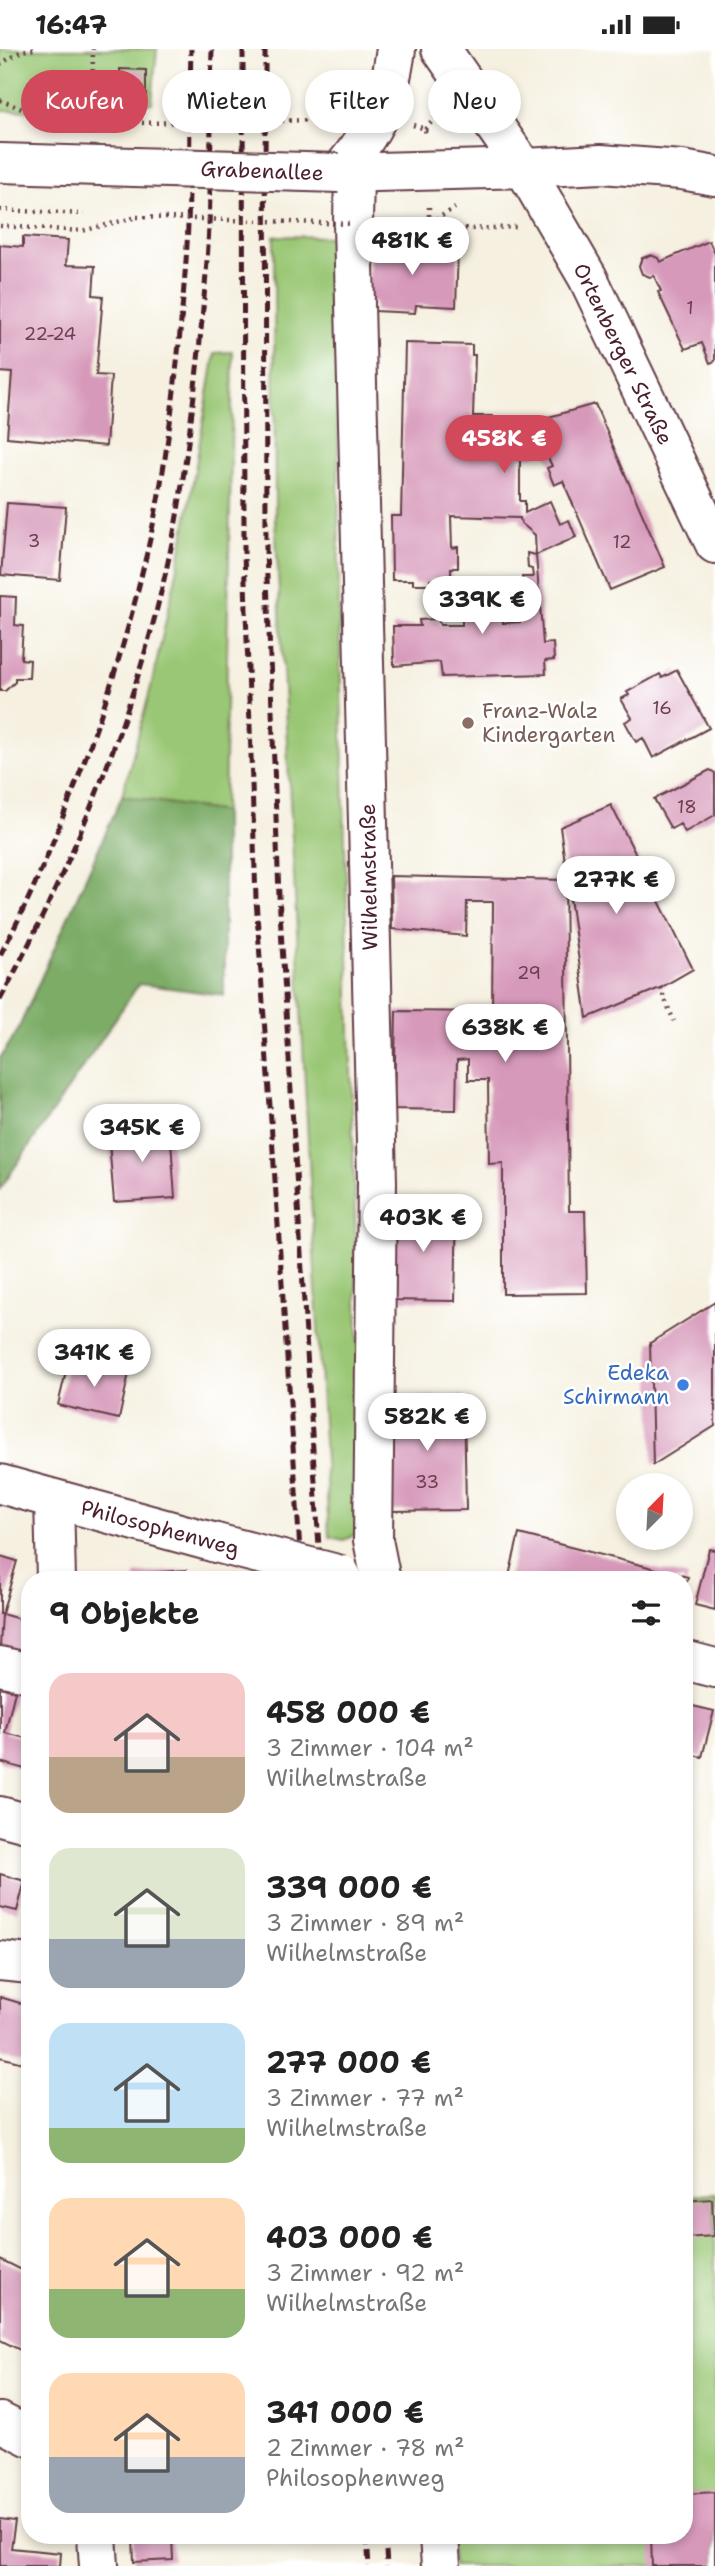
<!DOCTYPE html>
<html lang="de">
<head>
<meta charset="utf-8">
<style>
  body { margin:0; font-family:"Shantell Sans",sans-serif; background:#f2f2f2; color:#222; height:100vh; display:flex; flex-direction:column; font-size:26px; white-space:nowrap }
  * { box-sizing:border-box; margin:0 }
  p { font-size:23px; color:#767676 }
  .icon { flex:none; width:38px; height:38px; fill:none; stroke:currentColor; stroke-width:2; stroke-linecap:round; stroke-linejoin:round }
  .map { position:relative; flex:1; overflow:hidden }
  .drawer { position:absolute; left:21px; top:1522px; width:672px; height:973px; display:flex; flex-direction:column; background:#fff; border-radius:28px; box-shadow:0 4px 10px #0003 }
  .drawer>* { flex:none }
  .hud { position:absolute; left:21px; top:21px; width:674px; height:63px; display:flex; gap:14px }
  .needle { width:46px; rotate:24deg }
  .buttons { position:absolute; left:616px; top:1424px; display:grid; gap:14px }
  .buttons a { display:grid; place-items:center; width:77px; height:77px; border-radius:50%; background:#fff; box-shadow:0 4px 10px #0003; font-size:35px }
  .price { position:absolute; translate:-50% -60px; padding:0 16px; border-radius:24px; background:#fff; color:#222; font-size:23px; line-height:46px; filter:drop-shadow(0 2px 4px #0008) }
  .price::after { content:''; position:absolute; left:50%; top:42px; width:21px; height:16px; margin-left:-10px; background:inherit; clip-path:polygon(0 0,100% 0,50% 100%) }
  .price.current { background:#d1495b; color:#fff }
  ul { padding:0; list-style:none }
  li { display:flex; align-items:center; gap:21px; height:175px; padding:0 28px }
  li span { display:grid; place-items:center; flex:none; width:196px; height:140px; border-radius:21px; color:#555 }
  li>.icon { margin-inline-start:auto }
  span .icon { width:84px; height:84px; fill:#fffc; stroke-width:1 }
  li b { font-size:30px }
  h2 { display:flex; justify-content:space-between; align-items:center; height:84px; padding:0 28px; font-size:30px }
  .chip { padding:0 24px; border-radius:32px; background:#fff; box-shadow:0 4px 10px #0003; font-size:24px; line-height:63px }
  .chip.current { background:#d1495b; color:#fff }
  .status { display:flex; justify-content:space-between; align-items:center; height:49px; padding:0 35px; background:#fff; direction:ltr }
  .status svg { height:19px; fill:currentColor }
  .map>svg:first-child { display:block }
  .green { fill:#9ac775; stroke:#727350; stroke-width:2 }
  .forest { fill:#7bac66; stroke:#626648; stroke-width:2 }
  .building { fill:#d799ba }
  .lines { fill:none; stroke-linecap:round; stroke-linejoin:round }
  .minor-casing { stroke:#643e46; stroke-width:42 }
  .major-casing { stroke:#643e46; stroke-width:42 }
  .path { stroke:#643e46; stroke-width:4.5; stroke-dasharray:2 5; stroke-linecap:butt }
  .minor { stroke:#fff; stroke-width:38 }
  .major { stroke:#fff; stroke-width:38 }
  .rail { stroke:#4a1f2b; stroke-width:5; stroke-dasharray:10 5; stroke-linecap:butt }
  .minor-bridge-casing { stroke:#643e46; stroke-width:42; stroke-linecap:butt }
  .major-bridge-casing { stroke:#643e46; stroke-width:42; stroke-linecap:butt }
  .path-bridge { stroke:#643e46; stroke-width:4.5; stroke-dasharray:2 5; stroke-linecap:butt }
  .minor-bridge { stroke:#fff; stroke-width:38 }
  .major-bridge { stroke:#fff; stroke-width:38 }
  .education-dot { fill:#8d6e63; stroke:#fff; stroke-width:2.5 }
  .shop-dot { fill:#3f7fe0; stroke:#fff; stroke-width:2.5 }
  .labels { text-anchor:middle; stroke-width:5; stroke-linejoin:round; paint-order:stroke }
  .number-label { font-size:18px; fill:#6d3e4f }
  .street-label { font-size:21px; fill:#4a1f2b; stroke:#fff }
  .education-label { font-size:21px; fill:#785e54; stroke:#fff; text-anchor:start }
  .shop-label { font-size:21px; fill:#366cbe; stroke:#fff; text-anchor:end }
</style>
</head>
<body>
<div class="status"><b>16:47</b><svg viewBox="0 0 49 12"><path d="M0 12V9h3v3zM5 12V6h3v6zM10 12V3h3v9zM15 12V0h3v12zM26 1h20v11H26zM47 4h2v5h-2z"/></svg></div>
<div class="map">
<svg width="715" height="2517" viewBox="0 0 715 2517">
  <rect width="100%" height="100%" fill="#fff"/>
  <filter id="ink" filterUnits="userSpaceOnUse"><feTurbulence type="fractalNoise" baseFrequency=".0143" numOctaves="2"/><feDisplacementMap in="SourceGraphic" scale="14" xChannelSelector="R" yChannelSelector="G"/><feConvolveMatrix kernelMatrix="1 2 1 2 8 2 1 2 1" color-interpolation-filters="sRGB"/></filter>
  <filter id="wash" filterUnits="userSpaceOnUse"><feTurbulence type="fractalNoise" baseFrequency=".00686" numOctaves="4" result="noise"/><feDisplacementMap in="SourceGraphic" scale="28" xChannelSelector="R" yChannelSelector="G"/><feGaussianBlur stdDeviation="1.57" result="paint"/><feColorMatrix in="noise" values="0 0 0 0 0 0 0 0 0 0 0 0 0 0 0 0 0 1.4 0 .05"/><feComposite in="paint" operator="in"/></filter>
  <g filter="url(#wash)">
    <rect width="100%" height="100%" fill="#f5f0e0"/>
    <path class="green" d="M0,0H157L152,54L47,62L0,61Z
      M274,187L337,188L339,565L363,1475L353,1487L344,1491L329,1488L275,468Z
      M233,303L224,763L122,747L151,638L180,509L215,304Z
      M715,2145V2517H453L451,2487H684V2147Z"/>
    <path class="forest" d="M122,747L224,763V946L139,935L0,1140V1009L17,983Z"/>
    <g id="blocks">
      <path class="building" d="M120,20L146,21V52L120,51Z
        M23,188L68,191L66,216L95,217L93,246L103,247L96,326L111,327L106,397L7,388L12,324L0,323V196L23,198Z
        M709,192L715,205V312L710,314L702,294L685,300L658,243L661,242L654,227L650,228L642,225L639,217L642,209L651,206L658,209L660,213Z
        M371,194L458,199L456,258L416,256L415,264L375,262V253H367Z
        M405,294L472,296V306H475L473,367H492V384L595,355L665,518L610,541L563,432L554,436L547,419L552,417L545,402L533,407H520V452H525V464L550,452L560,475L569,471L576,488L536,506L535,486L521,474L520,469L451,467L452,499L458,498V519H451V530L430,531V535H413V531H392L391,467H401Z
        M7,454L66,458L60,531L1,526Z
        M527,504L536,506L543,595L553,594L554,611L545,612L546,625L442,628L440,613L394,617L393,577H420L419,571L438,570L440,576H462V560L503,562V574L520,573V553L475,551L476,534L522,535V528H533L532,520L528,519Z
        M0,547L16,548L15,576L23,577L21,610L30,611L29,629H15V633L5,642H0Z
        M677,621L709,679L653,709L643,689L636,693L625,673L632,669L621,650L629,646L627,643L660,625L662,629Z
        M710,721L715,724V766L685,783L680,775L671,780L654,750Z
        M611,756L693,920L660,939L587,969L560,778Z
        M391,827L565,831L569,1162H585L587,1244L503,1245V1114L489,1115L488,1031H468V1010L457,1011L456,1061L394,1060L396,962L492,963L493,853H467L466,887L392,880Z
        M170,1077L175,1149L114,1153L108,1081Z
        M391,1157L457,1158L455,1252L388,1251Z
        M715,1253V1377L653,1416L650,1294Z
        M69,1310L129,1324L119,1370L58,1356Z
        M464,1347L466,1461L390,1462L387,1348Z
        M519,1485L688,1528L685,1538L684,1531H508Z
        M709,1500L715,1501V1561L695,1556Z
        M0,1507L17,1512L2,1565H0Z
        M186,1521V1531H135V1525Z
        M2,1565L30,1573V1583L24,1605L0,1598Z
        M0,1638L15,1642L5,1684L30,1690V1704L25,1720L0,1713Z
        M684,1655L714,1662L702,1708L684,1704Z
        M0,1825L25,1832L17,1862L0,1858Z
        M0,1948L30,1957V2016L0,2008Z
        M712,2150L714,2187L684,2189V2152Z
        M0,2210L30,2225V2306L0,2291Z
        M715,2443V2517H652L651,2487H684V2445Z
        M0,2470L15,2472L11,2499L61,2504L60,2517H0Z
        M133,2487H172L173,2511L134,2513Z"/>
    </g>
  </g>
  <g filter="url(#ink)">
    <use href="#blocks" fill-opacity="0" stroke="#643e46" stroke-width="2"/>
    <g class="lines">
      <g class="minor-casing">
        <path id="minor" d="M441,0L524,119L601,115L682,121L715,127
          M339,124C374,83 389,54 396,0
          M354,124L353,175L377,1133L373,1491L381,1531
          M0,1435L216,1494
          M54,1450L56,1531
          M684,1611L715,1619
          M0,1617L30,1624
          M0,1767L30,1775
          M0,1912L30,1915
          M0,2373L30,2388
          M97,2487L99,2517
          M439,2487L441,2517"/>
      </g>
      <g class="major-casing">
        <path id="major" d="M0,114L134,118
          M339,124L524,119L588,229L715,495"/>
      </g>
      <path class="path" d="M0,15L22,2L35,0
        M92,50L93,0
        M0,51L42,68L135,74
        M320,71L340,58
        M413,76L425,80L426,86
        M425,80L441,63
        M429,158V175
        M0,161L84,165
        M430,174L455,159
        M388,175H429L470,180L516,178
        M0,177L82,182L137,168
        M660,939L674,972"/>
      <use href="#minor" class="minor"/>
      <use href="#major" class="major"/>
      <path class="rail" d="M243,0L244,504L256,850L302,1531
        M265,0L266,502L279,847L321,1531
        M0,906C27,857 49,804 69,752C99,676 124,600 143,520C168,420 178,315 186,212C191,141 189,70 191,0
        M0,951C83,795 152,624 180,449C192,371 201,291 207,212C212,142 210,70 212,0
        M367,2487L369,2517
        M385,2487L387,2517"/>
      <g class="minor-bridge-casing">
        <path id="minor-bridge" d="M216,1494L341,1526"/>
      </g>
      <g class="major-bridge-casing">
        <path id="major-bridge" d="M134,118L339,124"/>
      </g>
      <path class="path-bridge" d="M135,74L320,71
        M137,168L353,175"/>
      <use href="#minor-bridge" class="minor-bridge"/>
      <use href="#major-bridge" class="major-bridge"/>
    </g>
  </g>
  <circle class="education-dot" cx="468" cy="674" r="7"/>
  <circle class="shop-dot" cx="683" cy="1336" r="7"/>
  <g class="labels">
    <g class="number-label">
      <text x="690" y="265">1</text>
      <text x="50" y="291">22-24</text>
      <text x="34" y="498">3</text>
      <text x="622" y="499">12</text>
      <text x="662" y="665">16</text>
      <text x="687" y="764">18</text>
      <text x="529" y="930">29</text>
      <text x="427" y="1439">33</text>
    </g>
    <g class="street-label">
      <text transform="translate(262 122) rotate(2)" y="7">Grabenallee</text>
      <text transform="translate(623 305) rotate(64)" y="7">Ortenberger Straße</text>
      <text transform="translate(369 828) rotate(-91)" y="7">Wilhelmstraße</text>
      <text transform="translate(160 1479) rotate(15)" y="7">Philosophenweg</text>
    </g>
    <g class="education-label">
      <text x="482" y="669">Franz-Walz<tspan x="482" dy="24">Kindergarten</tspan></text>
    </g>
    <g class="shop-label">
      <text x="669" y="1331">Edeka<tspan x="669" dy="24">Schirmann</tspan></text>
    </g>
  </g>
</svg>
<div class="buttons">
<a><svg class="needle" viewBox="-14 -14 28 28"><path d="M0-13l5 13h-10z" fill="#e53935"/><path d="M0 13l5-13h-10z" fill="#767676"/></svg></a>
</div>
<b class="price" style="left:412px;top:228px">481K €</b>
<b class="price current" style="left:504px;top:426px">458K €</b>
<b class="price" style="left:482px;top:587px">339K €</b>
<b class="price" style="left:616px;top:867px">277K €</b>
<b class="price" style="left:505px;top:1015px">638K €</b>
<b class="price" style="left:142px;top:1115px">345K €</b>
<b class="price" style="left:423px;top:1205px">403K €</b>
<b class="price" style="left:94px;top:1340px">341K €</b>
<b class="price" style="left:427px;top:1404px">582K €</b>
<div class="hud">
<a class="chip current">Kaufen</a>
<a class="chip">Mieten</a>
<a class="chip">Filter</a>
<a class="chip">Neu</a>
</div>
<section class="drawer">
<h2>9 Objekte<svg class="icon" aria-label="filters" viewBox="0 0 24 24"><path d="M4 7h16M4 17h16"/><circle cx="9" cy="7" r="2"/><circle cx="15" cy="17" r="2"/></svg></h2>
<ul>
<li><span style="background:linear-gradient(#f6c9c9 60%,#b9a48a 0)"><svg class="icon" aria-label="home" viewBox="0 0 24 24"><path d="M3 11l9-7 9 7M6 9v11h12V9"/></svg></span><div><b>458 000 €</b><p>3 Zimmer · 104 m²</p><p>Wilhelmstraße</p></div></li>
<li><span style="background:linear-gradient(#dfe7d0 65%,#9aa5b1 0)"><svg class="icon" aria-label="home" viewBox="0 0 24 24"><path d="M3 11l9-7 9 7M6 9v11h12V9"/></svg></span><div><b>339 000 €</b><p>3 Zimmer · 89 m²</p><p>Wilhelmstraße</p></div></li>
<li><span style="background:linear-gradient(#bfe0f5 75%,#8fb573 0)"><svg class="icon" aria-label="home" viewBox="0 0 24 24"><path d="M3 11l9-7 9 7M6 9v11h12V9"/></svg></span><div><b>277 000 €</b><p>3 Zimmer · 77 m²</p><p>Wilhelmstraße</p></div></li>
<li><span style="background:linear-gradient(#ffd9b3 65%,#8fb573 0)"><svg class="icon" aria-label="home" viewBox="0 0 24 24"><path d="M3 11l9-7 9 7M6 9v11h12V9"/></svg></span><div><b>403 000 €</b><p>3 Zimmer · 92 m²</p><p>Wilhelmstraße</p></div></li>
<li><span style="background:linear-gradient(#ffd9b3 60%,#9aa5b1 0)"><svg class="icon" aria-label="home" viewBox="0 0 24 24"><path d="M3 11l9-7 9 7M6 9v11h12V9"/></svg></span><div><b>341 000 €</b><p>2 Zimmer · 78 m²</p><p>Philosophenweg</p></div></li>
</ul>
</section>
</div>
</body>
</html>
